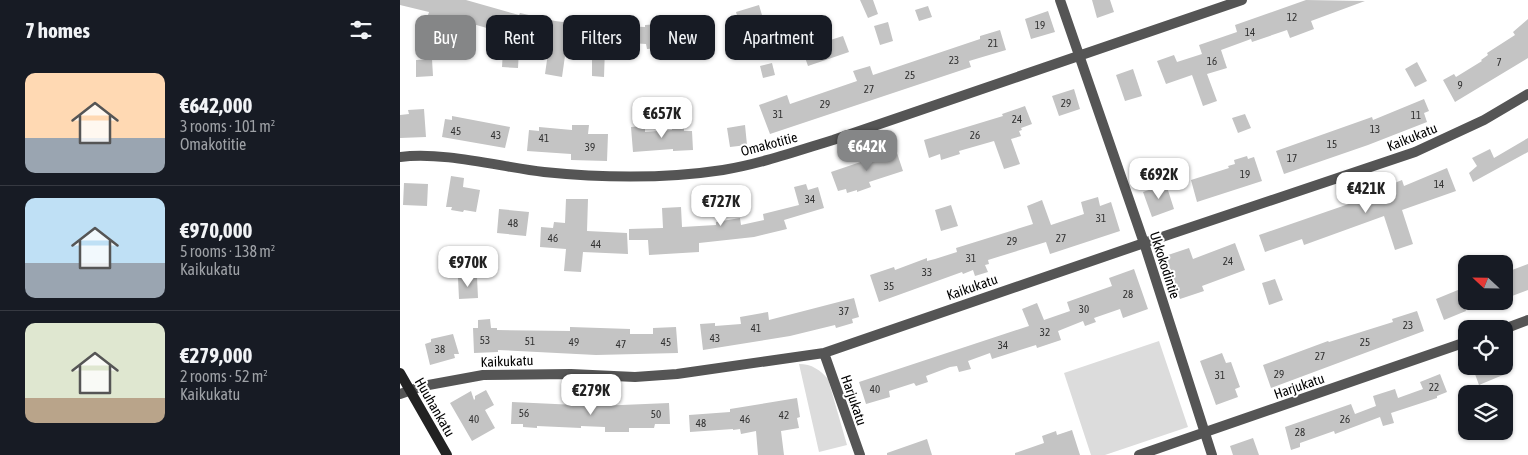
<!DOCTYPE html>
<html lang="en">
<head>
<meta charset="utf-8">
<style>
  body { margin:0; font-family:"Asap Condensed",sans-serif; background:#242831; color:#f1f3f6; height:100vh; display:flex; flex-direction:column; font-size:19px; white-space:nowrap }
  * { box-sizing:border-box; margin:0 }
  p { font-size:16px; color:#9ea1a6 }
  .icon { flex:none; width:28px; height:28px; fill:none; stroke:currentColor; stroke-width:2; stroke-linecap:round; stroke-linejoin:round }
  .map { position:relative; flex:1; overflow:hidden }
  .panel { display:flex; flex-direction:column; background:#171b24; width:400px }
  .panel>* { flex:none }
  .top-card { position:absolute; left:15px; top:15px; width:475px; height:45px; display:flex; gap:10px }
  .needle { width:32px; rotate:292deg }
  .buttons { position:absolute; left:1058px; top:255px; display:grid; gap:10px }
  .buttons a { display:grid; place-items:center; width:55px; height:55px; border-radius:10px; background:#171b24; box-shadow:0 1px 4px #0004; font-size:25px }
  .price { position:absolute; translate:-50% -42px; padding:0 11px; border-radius:10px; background:#fff; color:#222; font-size:16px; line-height:32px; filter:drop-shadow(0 1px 2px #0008) }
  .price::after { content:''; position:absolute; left:50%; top:30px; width:15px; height:11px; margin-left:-8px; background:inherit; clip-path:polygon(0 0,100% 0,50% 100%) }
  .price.on { background:#858687; color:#fff }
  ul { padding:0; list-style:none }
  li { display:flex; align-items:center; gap:15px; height:125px; padding:0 25px }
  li+li { border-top:1px solid #363941 }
  li span { display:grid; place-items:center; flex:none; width:140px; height:100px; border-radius:10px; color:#555 }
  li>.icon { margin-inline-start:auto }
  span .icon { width:60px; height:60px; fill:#fffc; stroke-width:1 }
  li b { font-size:21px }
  h2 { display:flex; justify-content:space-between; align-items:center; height:60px; padding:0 25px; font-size:21px }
  .chip { padding:0 18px; border-radius:10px; background:#171b24; box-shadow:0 1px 4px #0004; font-size:18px; line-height:45px }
  .chip.on { background:#858687; color:#fff }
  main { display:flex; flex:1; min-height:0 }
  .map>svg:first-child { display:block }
  .green { fill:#dcdcdc }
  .building { fill:#c4c4c4 }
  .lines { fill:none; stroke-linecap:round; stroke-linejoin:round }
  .street { stroke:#555; stroke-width:10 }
  .secondary { stroke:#222; stroke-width:10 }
  .labels { text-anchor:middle; stroke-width:4; stroke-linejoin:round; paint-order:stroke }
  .number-label { font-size:11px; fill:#313131 }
  .street-label { font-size:14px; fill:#000; stroke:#fff }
</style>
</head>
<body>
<main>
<section class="panel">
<h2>7 homes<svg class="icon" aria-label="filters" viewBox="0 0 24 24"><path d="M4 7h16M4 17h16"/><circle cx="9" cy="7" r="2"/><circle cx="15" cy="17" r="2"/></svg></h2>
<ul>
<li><span style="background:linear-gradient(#ffd9b3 65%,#9aa5b1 0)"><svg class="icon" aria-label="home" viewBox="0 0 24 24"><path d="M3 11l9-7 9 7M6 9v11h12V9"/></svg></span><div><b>€642,000</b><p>3 rooms · 101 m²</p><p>Omakotitie</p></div></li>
<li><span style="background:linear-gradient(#bfe0f5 65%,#9aa5b1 0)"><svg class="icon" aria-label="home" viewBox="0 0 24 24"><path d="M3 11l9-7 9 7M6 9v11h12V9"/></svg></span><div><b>€970,000</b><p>5 rooms · 138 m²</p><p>Kaikukatu</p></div></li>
<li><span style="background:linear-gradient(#dfe7d0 75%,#b9a48a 0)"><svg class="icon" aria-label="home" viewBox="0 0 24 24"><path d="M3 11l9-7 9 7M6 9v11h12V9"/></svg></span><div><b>€279,000</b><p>2 rooms · 52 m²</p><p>Kaikukatu</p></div></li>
</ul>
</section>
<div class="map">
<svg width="1128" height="455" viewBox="0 0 1128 455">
  <rect width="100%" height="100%" fill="#fff"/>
  <path class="green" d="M759,341L788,427L705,455H691L664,373Z
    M399,364C412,364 420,370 428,379L447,445L419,452Z"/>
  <path class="building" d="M0,0H66L119,15L120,13L155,21L204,27V25L245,27V25L288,22V20L310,16L314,34L304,36L305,41L284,45L283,39L260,41V48L247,49L246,44L215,42V48H205L204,77L192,76V60L165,56L162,77L145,74L150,39L120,32L118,68L102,67L104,33L73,24L70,33L26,21L29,12L0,5Z
    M460,0H473L478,14L468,18Z
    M692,0H710L714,12L697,18Z
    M906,0L965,1L911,21L914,29L890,38L887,30L852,42L851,39L821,50L827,68L807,74L817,101L803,106L792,75L766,84L757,61L774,55L777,62L802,54L799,45L837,32L835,25Z
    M359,5L364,22L354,25L355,29L342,33L336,12Z
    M528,6L532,17L519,21L515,10Z
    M648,11L655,32L631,39L625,19Z
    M1128,19V58L1055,102L1043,80L1054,74L1056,77L1082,61L1081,60L1088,55L1087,53L1115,35L1113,32Z
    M488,22L493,41L480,45L474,26Z
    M600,30L606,50L569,61L571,67L370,134L359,105L387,95L390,104L457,81L453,71L470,66L473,75L580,39V36Z
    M443,36L449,52L408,66L402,49Z
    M32,59L33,76L16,77V60Z
    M1017,62L1027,81L1015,87L1005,69Z
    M372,63L375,75L363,78L360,66Z
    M733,69L742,96L725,101L716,75Z
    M674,89L680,109L659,116L652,96Z
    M1024,99L1029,111L1024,113L1027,122L968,145L884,174L876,151L972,117L973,120Z
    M625,106L632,124L621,128L622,130L619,131L621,136L611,139L620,164L604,169L594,141L559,151L560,154L541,160L540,154L529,158L524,140L603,116L602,114Z
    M24,109L26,137L0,138V115L9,114L8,110Z
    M845,114L851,128L838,133L832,118Z
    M52,116L110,127L105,148L42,137L45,119L52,120Z
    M172,125H189L188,134H208L207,161L171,160V154L127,151L129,130L139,131V127L172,130Z
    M272,125H284V131H292L293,150L273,151V149L233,152L231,127L245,126V132L272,130Z
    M345,125L347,145L330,147L327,128Z
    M1128,138V152L1073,182L1069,173L1077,166L1072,158L1090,149L1094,158Z
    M496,150L503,171L469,182L471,187L457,192V190L447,193L446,189L438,191L431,172Z
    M847,156L848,159L854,157L862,181L797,202L791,180L829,168L828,166L835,164L834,160Z
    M1047,168L1056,191L1002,210L1013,244L995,250L984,216L904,245L902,239L865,252L859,235L966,198L967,200L994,190L992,184L1002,180L1004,186Z
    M51,176L64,178L63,187L80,190L76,212L64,210L63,212L51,210L52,207H46Z
    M4,183L28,184L27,206L3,205Z
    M406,184L408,190L418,187L424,208L384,220L387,229L354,237L299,243V252L249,255L248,240H229V229L263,228L262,208L281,207L282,227L316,225V222L340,218L341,225L364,220L363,214L399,205L394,187Z
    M766,184L774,209L752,217L743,192Z
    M698,197L700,206L711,202L720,231L650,254L646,242L588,260L589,264L585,265L588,272L575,276L573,270L563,274L562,272L479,302L470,275L494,267L495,270L527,258V261L535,259L557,252L556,248L633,224L627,206L642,200L651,225L684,214L681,202Z
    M166,199H188L187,231L227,233L228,254L183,252L181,272L164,271L166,249L140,247L141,227L153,228L154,222L165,223Z
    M551,205L558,226L541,231L535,210Z
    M99,209L129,212L126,236L97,233Z
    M835,243L845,270L802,286L804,291L780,299L765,256L789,248L793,259Z
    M1128,264V290L1104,299V273Z
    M734,269L748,309L723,318L720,309L694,318L696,322L685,326L683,321L658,331L661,340L637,348L636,345L592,359L590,353L568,361L571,369L559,372L557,366L550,367L526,376L528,382L516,386L514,383L489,391L490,397L466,404L459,382L629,326L622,309L637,303L644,320L670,311L667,302L712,286L709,278Z
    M77,277L78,298L59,299L58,278Z
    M875,279L883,300L869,305L862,283Z
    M1058,290L1066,311L1044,320L1036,299Z
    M454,298L459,317L452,319L453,323L436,328L435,325L390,336L303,350L300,324L315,323V326L341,324L340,317L368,312L369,320Z
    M1017,311L1024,331L871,388L863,365L928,341L929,342L993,322L992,319Z
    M90,319L91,328H97V330L170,331V327L230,329V334H253V328L276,327L278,353L196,355L98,350V352L74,353L73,328H78V320Z
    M53,334L59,354H54L55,358L30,365L25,344L31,342V339Z
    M822,353L826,363L831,362L840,387L835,389L838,397L816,405L800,361Z
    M1072,366H1100L1103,375L1079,385Z
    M1040,374L1047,392L1037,396V398L991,413L994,423L983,426L980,417L935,434L934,431L900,443V447L891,450L885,427L951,404L955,414L976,406L973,396L995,389L998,398L1023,389L1020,382Z
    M86,390L94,405L85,410L95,428L72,441L50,403L71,391L74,400L75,399V396Z
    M397,398L400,417L397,418L399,428L381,431L384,455H358L356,431L341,434L340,429L333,430V429L290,432L289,415L330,412V409Z
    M112,402L198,406L269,403L270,424H255L254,428H229V432H205V427L181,426V428L137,426V428L123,427V424H111Z
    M672,430L680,455H615V453L644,443L642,436L656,431L657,435Z
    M853,438L859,455H833L830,446Z
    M527,439L532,455H487V453Z"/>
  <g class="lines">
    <path class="street" d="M660,0L744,243L812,455
      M0,157C42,151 101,167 144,172C203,178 264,179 323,170C360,164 397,151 433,140L842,0
      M1104,329L1128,320
      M424,353L460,455
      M0,394L23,386L83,375L171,374L235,377L277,374L424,353L744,243L1015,152L1084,120L1128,94
      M739,455L1066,342"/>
    <path class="secondary" d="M0,373L47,455"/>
  </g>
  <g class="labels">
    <g class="number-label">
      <text x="892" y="21">12</text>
      <text x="640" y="29">19</text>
      <text x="850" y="36">14</text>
      <text x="593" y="47">21</text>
      <text x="554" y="64">23</text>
      <text x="812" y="65">16</text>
      <text x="1099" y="66">7</text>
      <text x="510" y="79">25</text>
      <text x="1060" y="89">9</text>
      <text x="469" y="93">27</text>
      <text x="666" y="107">29</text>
      <text x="425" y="108">29</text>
      <text x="378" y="118">31</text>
      <text x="1016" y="119">11</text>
      <text x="617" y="123">24</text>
      <text x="975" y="133">13</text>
      <text x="56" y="135">45</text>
      <text x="96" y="139">43</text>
      <text x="575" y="139">26</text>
      <text x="144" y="142">41</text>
      <text x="932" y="148">15</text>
      <text x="190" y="151">39</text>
      <text x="892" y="162">17</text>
      <text x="845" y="178">19</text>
      <text x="1039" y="188">14</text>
      <text x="410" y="203">34</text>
      <text x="701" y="222">31</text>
      <text x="113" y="227">48</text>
      <text x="153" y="242">46</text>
      <text x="661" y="242">27</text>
      <text x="612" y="245">29</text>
      <text x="196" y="248">44</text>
      <text x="571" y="262">31</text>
      <text x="828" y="265">24</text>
      <text x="527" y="276">33</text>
      <text x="489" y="290">35</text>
      <text x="728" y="298">28</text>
      <text x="684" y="313">30</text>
      <text x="444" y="315">37</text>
      <text x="1008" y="329">23</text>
      <text x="356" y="332">41</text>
      <text x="645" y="336">32</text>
      <text x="315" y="342">43</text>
      <text x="85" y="344">53</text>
      <text x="130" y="345">51</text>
      <text x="174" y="346">49</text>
      <text x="266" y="346">45</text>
      <text x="965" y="346">25</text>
      <text x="221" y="348">47</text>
      <text x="603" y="349">34</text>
      <text x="40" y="353">38</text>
      <text x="920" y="360">27</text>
      <text x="879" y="378">29</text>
      <text x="820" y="379">31</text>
      <text x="1034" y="391">22</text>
      <text x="475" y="393">40</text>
      <text x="124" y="417">56</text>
      <text x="256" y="418">50</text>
      <text x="384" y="419">42</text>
      <text x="74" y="423">40</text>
      <text x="345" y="423">46</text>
      <text x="945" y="423">26</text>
      <text x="301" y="427">48</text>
      <text x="900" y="436">28</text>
    </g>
    <g class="street-label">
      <text transform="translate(1012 137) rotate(-22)" y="5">Kaikukatu</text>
      <text transform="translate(369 144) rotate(-15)" y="5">Omakotitie</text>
      <text transform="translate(765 265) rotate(72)" y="5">Ukkokodintie</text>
      <text transform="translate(572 287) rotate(-19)" y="5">Kaikukatu</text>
      <text transform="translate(107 361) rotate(-2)" y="5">Kaikukatu</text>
      <text transform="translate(899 386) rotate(-19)" y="5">Harjukatu</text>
      <text transform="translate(454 400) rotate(71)" y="5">Harjukatu</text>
      <text transform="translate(35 407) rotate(60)" y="5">Huuhankatu</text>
    </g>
  </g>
</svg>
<div class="buttons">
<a><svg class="needle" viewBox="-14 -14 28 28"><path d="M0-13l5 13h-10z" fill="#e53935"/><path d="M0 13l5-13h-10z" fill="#9ea1a6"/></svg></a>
<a><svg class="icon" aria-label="locate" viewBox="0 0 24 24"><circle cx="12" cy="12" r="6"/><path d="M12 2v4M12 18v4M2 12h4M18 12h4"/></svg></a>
<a><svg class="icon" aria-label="layers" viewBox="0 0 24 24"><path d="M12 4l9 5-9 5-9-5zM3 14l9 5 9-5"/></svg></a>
</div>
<b class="price" style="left:262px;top:139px">€657K</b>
<b class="price on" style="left:467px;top:172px">€642K</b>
<b class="price" style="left:759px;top:200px">€692K</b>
<b class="price" style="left:966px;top:214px">€421K</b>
<b class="price" style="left:321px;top:227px">€727K</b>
<b class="price" style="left:68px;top:288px">€970K</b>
<b class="price" style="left:191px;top:416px">€279K</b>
<div class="top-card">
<a class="chip on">Buy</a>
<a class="chip">Rent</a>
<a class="chip">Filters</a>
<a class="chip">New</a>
<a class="chip">Apartment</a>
</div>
</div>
</main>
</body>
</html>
